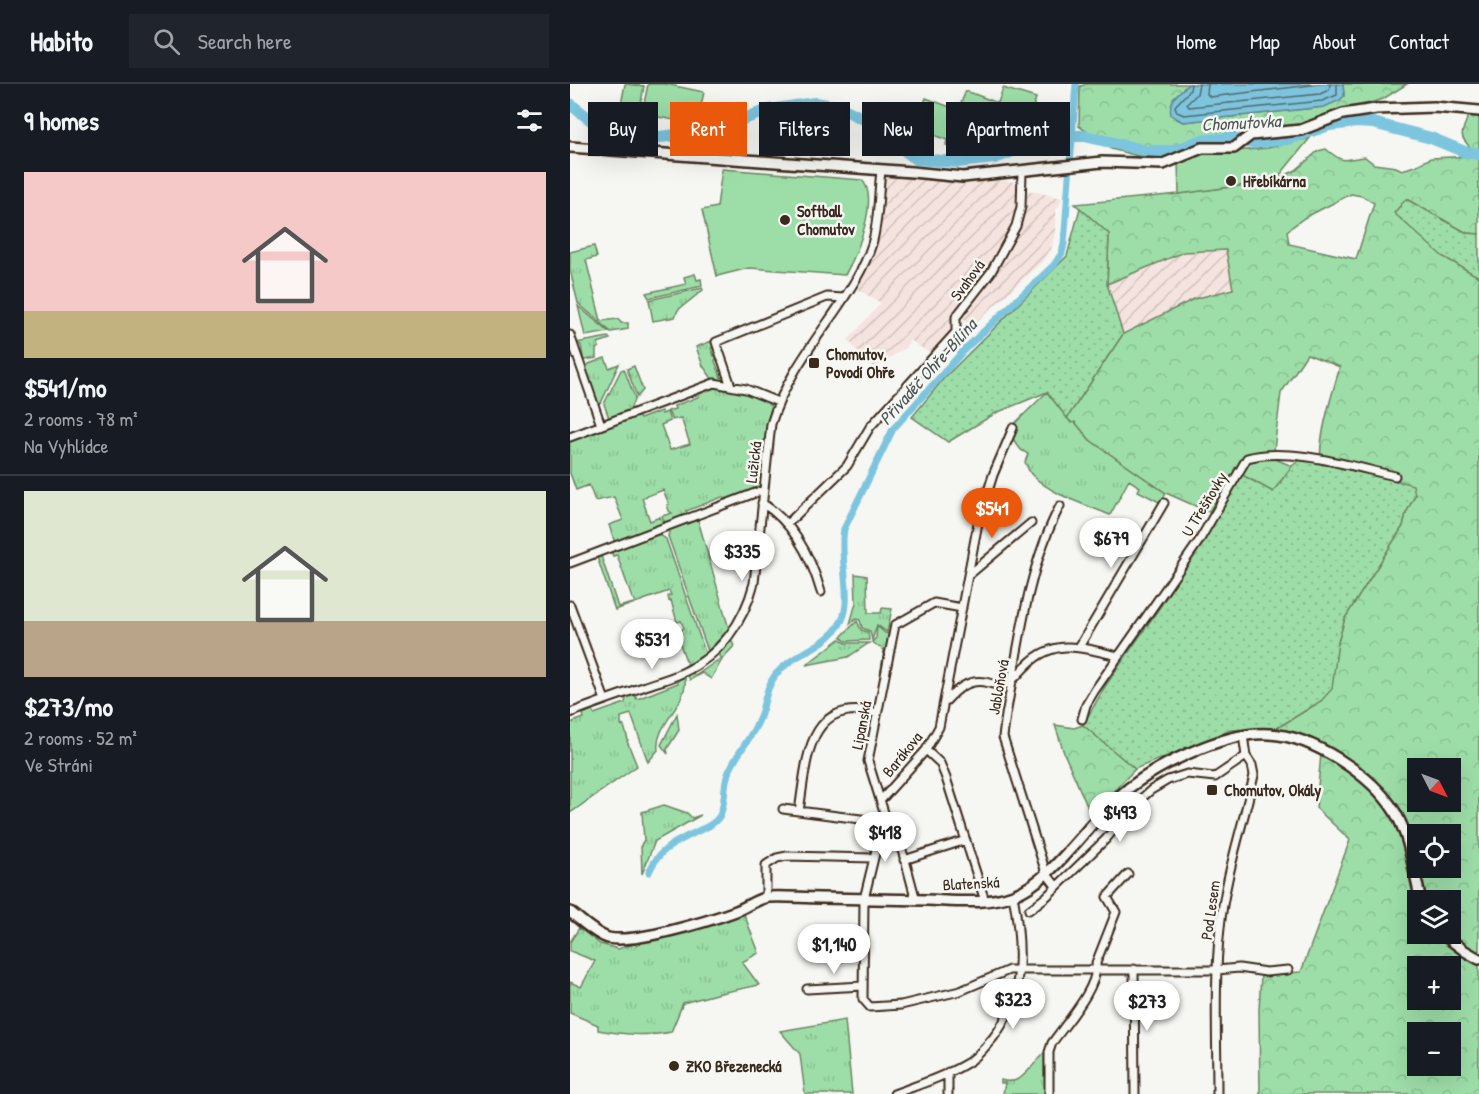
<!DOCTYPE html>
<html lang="en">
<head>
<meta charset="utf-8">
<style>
  body { margin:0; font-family:"Patrick Hand",sans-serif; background:#20242c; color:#f1f3f6; height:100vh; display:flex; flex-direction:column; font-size:22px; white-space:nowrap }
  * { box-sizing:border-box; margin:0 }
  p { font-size:20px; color:#9ea1a6 }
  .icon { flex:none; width:33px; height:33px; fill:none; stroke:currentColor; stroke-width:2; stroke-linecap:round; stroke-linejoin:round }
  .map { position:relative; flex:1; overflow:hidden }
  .panel { display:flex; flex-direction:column; background:#171b24; width:570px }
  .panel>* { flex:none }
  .top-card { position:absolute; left:18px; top:18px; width:570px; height:54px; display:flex; gap:12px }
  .needle { width:39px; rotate:132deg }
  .fabs { position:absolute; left:837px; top:674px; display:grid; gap:12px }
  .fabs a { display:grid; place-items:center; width:54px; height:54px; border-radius:0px; background:#171b24; box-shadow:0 6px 24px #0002; font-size:30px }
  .price { position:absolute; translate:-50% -51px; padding:0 14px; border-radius:21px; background:#fff; color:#222; font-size:20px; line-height:39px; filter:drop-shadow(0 2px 3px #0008) }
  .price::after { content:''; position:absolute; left:50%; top:36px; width:18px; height:14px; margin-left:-9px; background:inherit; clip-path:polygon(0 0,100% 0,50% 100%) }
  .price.active { background:#ea580c; color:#fff }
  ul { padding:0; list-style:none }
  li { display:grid; align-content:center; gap:12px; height:318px; padding:0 24px }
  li+li { border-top:2px solid #363941 }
  li span { display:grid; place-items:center; height:186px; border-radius:0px; color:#555 }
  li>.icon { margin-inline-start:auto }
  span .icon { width:108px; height:108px; fill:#fffc; stroke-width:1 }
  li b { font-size:26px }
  h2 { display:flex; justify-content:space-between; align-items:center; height:72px; padding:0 24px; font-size:26px }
  .chip { padding:0 21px; border-radius:0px; background:#171b24; box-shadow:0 6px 24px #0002; font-size:21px; line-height:54px }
  .chip.active { background:#ea580c; color:#fff }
  header { display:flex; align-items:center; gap:36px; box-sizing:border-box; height:84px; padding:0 30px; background:#171b24; border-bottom:2px solid #363941 }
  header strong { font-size:28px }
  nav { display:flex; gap:33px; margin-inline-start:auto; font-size:21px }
  .search { width:420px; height:54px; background:#20242c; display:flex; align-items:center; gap:15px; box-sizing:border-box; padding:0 21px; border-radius:0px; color:#9ea1a6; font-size:22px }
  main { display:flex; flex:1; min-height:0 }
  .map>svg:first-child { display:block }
  .industrial { fill:url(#industrial-furrows) }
  .grass { fill:url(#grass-tufts); stroke:#6c8463; stroke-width:1.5 }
  .forest { fill:url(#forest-crowns); stroke:#6c8463; stroke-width:1.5; fill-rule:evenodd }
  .park { fill:#9ddea8; stroke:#6c8463; stroke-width:1.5 }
  .garden { fill:url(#garden-dots); stroke:#6c8463; stroke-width:1.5 }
  .water { fill:#7dc5de; stroke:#638791; stroke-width:1.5 }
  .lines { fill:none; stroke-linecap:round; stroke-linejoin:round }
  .shore { stroke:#55686b; stroke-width:1.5 }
  .canal { stroke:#7dc5de; stroke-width:7 }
  .river { stroke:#7dc5de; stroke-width:12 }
  .street-casing { stroke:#3b2a1e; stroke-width:11 }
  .secondary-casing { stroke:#3b2a1e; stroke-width:14 }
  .street { stroke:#f6f6f2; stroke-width:7 }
  .secondary { stroke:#f6f6f2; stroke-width:9 }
  .poi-dot { fill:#3b2a1e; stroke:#f6f6f2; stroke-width:2 }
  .labels { text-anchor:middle; stroke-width:5; stroke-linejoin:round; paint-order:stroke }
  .poi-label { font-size:16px; font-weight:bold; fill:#3b2a1e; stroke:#f6f6f2; text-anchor:start }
  .street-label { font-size:16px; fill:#3b2a1e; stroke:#f6f6f2 }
  .water-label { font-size:18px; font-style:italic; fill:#4f5858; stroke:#f6f6f2 }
</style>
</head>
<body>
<header>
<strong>Habito</strong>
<div class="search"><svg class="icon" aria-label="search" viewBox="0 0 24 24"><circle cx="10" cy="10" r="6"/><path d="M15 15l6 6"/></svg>Search here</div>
<nav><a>Home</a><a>Map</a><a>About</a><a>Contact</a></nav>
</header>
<main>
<section class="panel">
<h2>9 homes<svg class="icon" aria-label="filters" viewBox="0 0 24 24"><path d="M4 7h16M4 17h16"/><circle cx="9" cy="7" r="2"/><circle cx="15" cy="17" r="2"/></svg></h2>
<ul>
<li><span style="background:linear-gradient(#f6c9c9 75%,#c2b280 0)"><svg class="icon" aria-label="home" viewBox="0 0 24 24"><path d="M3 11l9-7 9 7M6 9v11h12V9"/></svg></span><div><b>$541/mo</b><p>2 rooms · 78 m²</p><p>Na Vyhlídce</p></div></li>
<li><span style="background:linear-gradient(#dfe7d0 70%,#b9a48a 0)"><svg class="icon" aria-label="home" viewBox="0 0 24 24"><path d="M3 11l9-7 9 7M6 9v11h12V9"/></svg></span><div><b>$273/mo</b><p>2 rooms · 52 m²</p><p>Ve Stráni</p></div></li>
</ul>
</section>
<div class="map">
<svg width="909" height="1010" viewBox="0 0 909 1010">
  <defs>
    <pattern id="industrial-furrows" width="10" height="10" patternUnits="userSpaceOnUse" patternTransform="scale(1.5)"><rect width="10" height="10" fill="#f4e3de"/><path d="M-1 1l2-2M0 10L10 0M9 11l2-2" fill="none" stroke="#d2c3be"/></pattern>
    <pattern id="grass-tufts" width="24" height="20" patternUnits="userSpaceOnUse" patternTransform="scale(1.5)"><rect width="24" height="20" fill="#9ddea8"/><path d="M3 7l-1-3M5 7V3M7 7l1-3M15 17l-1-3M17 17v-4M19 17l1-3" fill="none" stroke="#88bf90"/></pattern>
    <pattern id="forest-crowns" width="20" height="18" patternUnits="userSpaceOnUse" patternTransform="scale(1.5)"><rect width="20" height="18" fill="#9ddea8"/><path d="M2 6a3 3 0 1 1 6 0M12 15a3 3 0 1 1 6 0" fill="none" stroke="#88bf90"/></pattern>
    <pattern id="garden-dots" width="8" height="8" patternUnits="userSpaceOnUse" patternTransform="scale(1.5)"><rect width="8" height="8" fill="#9ddea8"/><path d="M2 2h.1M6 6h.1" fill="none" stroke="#88bf90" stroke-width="1.8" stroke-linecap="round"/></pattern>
  </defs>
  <rect width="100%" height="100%" fill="#f6f6f2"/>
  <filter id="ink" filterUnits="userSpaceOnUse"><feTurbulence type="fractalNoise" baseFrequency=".0167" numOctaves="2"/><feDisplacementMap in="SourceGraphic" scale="12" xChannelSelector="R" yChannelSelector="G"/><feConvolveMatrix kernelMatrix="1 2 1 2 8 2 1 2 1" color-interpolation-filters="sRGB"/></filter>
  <g filter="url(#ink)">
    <path class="industrial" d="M316,90L391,97H441L453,105L492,114L486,127L485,149L481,166L476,174L400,244L391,232L383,241L379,252L361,270L340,256L335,264L305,284L294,276L278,256L311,219L287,205L310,142Z
      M657,166L663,205L624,215L553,250L537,200L614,168Z"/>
    <path class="grass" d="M24,162L27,173L16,176L31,237L48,235L51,239H58V245L41,248L8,219L0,186V168Z
      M125,190L127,196L131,195L132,202L79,214L76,209L116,200L114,193Z
      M132,204L133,206L108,226L105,233L83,237L79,216Z
      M8,222L39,248L15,252Z
      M38,253L40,255L28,259L29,263L26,265V274L15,276L10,274L9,272L13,273L11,261L6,259Z
      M142,257L145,262L141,264L144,272L148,271L145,277L151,293L155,292L153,296H143L133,282L126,263Z
      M35,274L39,284L49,280L31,319L27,320L14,286L19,280Z
      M64,282L73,306L67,313L57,285Z
      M54,285L65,314L59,327L39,334L34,320L51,286Z
      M147,302C164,305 190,308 201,323L192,397L189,404L159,417L152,413L116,427L119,431L95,439L92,432L102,429L99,427L97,421L99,420L93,406L72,414L80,437L90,433L93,440L89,443L45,459L39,441L53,436L44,413L25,417L19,401L6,406L0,389V355L67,331L70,335L91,327L92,330L97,328L100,337L91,341L100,366L120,360L111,334L102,336L98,327L105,325L104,322L128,313L130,306Z
      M477,308L501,339L504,337L520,356L596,409L591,419L568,407L570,403L559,396L540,431C514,420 482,411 462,391C459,388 457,382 455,378L458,370L451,366L437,347Z
      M128,436L159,545L138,567L98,452L100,445Z
      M87,449L96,455L135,568L134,572L118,582L106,549L114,544L111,537L107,538L101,516L99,517L98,512L101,511L99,507L45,526L26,470L35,469L31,472L48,523L64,519L65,516L62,514L47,471L43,472L41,467L43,464Z
      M285,490L297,492L298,529H311L312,524L322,525L317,548L307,541L302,556L300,547L292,544L290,536L286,535L280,540L286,519Z
      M287,537L291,546L298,548L299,556L276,557L271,553Z
      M307,542L315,549L320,550L312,593H310L314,566L302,558L306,554Z
      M161,555L164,562L153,574L141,595L132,589L120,596L117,590L122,588L125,592L151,574L149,568Z
      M270,555L276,559H299L278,573L236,581Z
      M111,592L115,594C118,621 84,641 88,666L78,678L61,630L51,633V641L54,642L58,656L57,657L67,682L0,729V639L14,634L13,630L22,626L24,630L55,619L56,613L64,610L67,615L108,599L107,595Z
      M107,630L109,646L97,665L98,670L91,661Z
      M94,721L117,729L122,734L131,731L85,757L72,790L71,761L74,756L72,728Z
      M174,830L189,869L172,878L189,901L146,910L113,919L101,948C77,953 52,950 28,946V941L0,929V898L11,903L25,877L0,867V858L9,844L30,860L48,865L100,849L139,842Z
      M275,936L282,1010H235L230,970L210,947Z
      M474,969L475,1010H433L435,999H431V996C452,1003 461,981 474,969Z"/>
    <path class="forest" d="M517,0H619L603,14L605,34L613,38L754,23L774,12L773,0H837L813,15L731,40L667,48L593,72H568L541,65L509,42L510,2Z
      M899,31L909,32V150L897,149L836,115L872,172L909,193V871L876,849H880V816H854L828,727L747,661L722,647L704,646L751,617L775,534L833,442L836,429L845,411L776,384L752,379C745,363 764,303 770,283L737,270L711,309L703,374L722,382L703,408L665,387L639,428L596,409L520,356L505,338L502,339L497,334L553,250L624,215L663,205L656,166L614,168L537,200L539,150L505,120L609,110L704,97L726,86L748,67L756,65C775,81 773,75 795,73L804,80L826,83L832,86L845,82L861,74L903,72C898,51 884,62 899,31ZM781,110L792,112L804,119L786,175L719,160L717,147L734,134ZM848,684H880V717H848ZM848,750H880V783H848Z
      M485,641L504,644L513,641L518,644L565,685L521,731L494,669Z
      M751,670C761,676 773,681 782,689C835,731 848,784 848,849H866L893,870L909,878V1010H690L689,926L691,891L731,888L780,756L746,724ZM848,882H880V915H848ZM848,948H880V981H848Z"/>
    <path class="park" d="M55,0L74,2L70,24L51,21Z
      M78,0H95L134,8L128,35L106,31L104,36L72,30Z
      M433,4L466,14L456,45L423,34L417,52L414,51L411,62L376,61L377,56L345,44L356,14L388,26L396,7L428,19Z
      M740,54L705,97L609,110L608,78L633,67H666L698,64Z
      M152,85L292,96C310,114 286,172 275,191L179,184L147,192L132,126L147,123Z"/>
    <path class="garden" d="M836,115L897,149L909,150V193L872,172L824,129Z
      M510,124L539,150L537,200L553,250L497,334L477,308L426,329L378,358L342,333L374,294L497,172Z
      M731,375L821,395L843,401L845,411L836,429L833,442L775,534L768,558L762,605L751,617L704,646H661L565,685L513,641L536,601L592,520L647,432L639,428L665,387L703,408L722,382Z"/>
    <path class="water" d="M619,0H773L774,12L770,16L754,23L613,38L601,31C598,16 608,9 619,0Z"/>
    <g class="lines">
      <path class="shore" d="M621,0L620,6L605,22L607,28L614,31L752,17L767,11V0
        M629,0L627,10L617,20L619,23L750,10L759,6L760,0
        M638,0L637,10L640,13L750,0"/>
      <path class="canal" d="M79,788C90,763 107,758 130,746C137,743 144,740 149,733C156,721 153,706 157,693C162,675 183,653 190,633C195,619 196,603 206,590C225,567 264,562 274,531C281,508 269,472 274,445L323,345L395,265L484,181L492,169L494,160L506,0"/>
      <path class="river" d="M0,20L39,50L66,56L138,47L199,26L245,19L269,23L296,36L346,75L388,78L425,74L482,52H515L577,67H604L629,57L660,54L682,59L718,55L759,41L787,38L803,39L861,54L895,68L909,70"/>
      <g class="street-casing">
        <path id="street" d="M0,251L31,341
          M161,302L146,258L257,213L274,214
          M0,353L144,299L176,305L208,318
          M192,419C224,439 241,473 251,508
          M217,440L277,382L300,343L386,248V233L421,188L446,142L451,123L452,88
          M0,479L193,406
          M400,490L461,439
          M0,521L35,616
          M392,524L364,519L325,541L298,677L316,735L311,745L294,815L293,915L300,923L331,921L390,907L439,886H647L669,884L696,888L718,886
          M509,563L594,419
          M376,617C386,606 398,595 415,598C420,599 427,602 433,601C444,598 449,588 457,581C485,553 514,564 547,572
          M0,629C24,620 49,611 73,603C86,598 100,595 112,589C150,572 174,538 184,499L201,340C213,300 238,266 262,232C277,210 294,186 302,160C309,136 308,111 311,87
          M512,635L516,621L525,606L629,457L677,374C718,362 784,383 825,392
          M356,666L370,679L376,694L415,817
          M311,716L356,666L369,643L408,439L423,391L443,344
          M213,725L306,737L316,735
          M229,727C237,678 236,613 306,629
          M316,735C333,757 338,790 346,816
          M334,776L396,756
          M486,802L476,789L433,653L436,631C449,561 457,485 490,422
          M196,813V781L207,774L217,772L303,774
          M459,826L476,813L536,755L564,721L581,706L598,696L617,690L645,693L676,672
          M564,885L565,1010
          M237,905L293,902
          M324,1010C348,1001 374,993 397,979C408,973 415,963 423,954C456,912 452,860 443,811
          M378,1010V988
          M479,1010V968L482,959C496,939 529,903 526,879L546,828L537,813L558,790
          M647,1010C647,955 644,899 650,844C655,792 673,742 684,691L682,681L676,672L673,651"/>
      </g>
      <g class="secondary-casing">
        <path id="secondary" d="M0,63L342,88L393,93L532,78L593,80L632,64H664L681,51L731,46L773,30L806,25L864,23L909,27
          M0,828C11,836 25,850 38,854C64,860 139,837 166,827C177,823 188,814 199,813C215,812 233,814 250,814C286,815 321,815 357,816C385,817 416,821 443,811C481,798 516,742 547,714C580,684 653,647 699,650C743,652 802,691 825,728C841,755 843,787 851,816
          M871,849L895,867L909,875"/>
      </g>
      <use href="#street" class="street"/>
      <use href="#secondary" class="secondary"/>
    </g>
  </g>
  <g class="poi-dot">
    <circle cx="661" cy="97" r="6"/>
    <circle cx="215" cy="136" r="6"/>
    <rect x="238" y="273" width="12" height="12" rx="3"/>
    <rect x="636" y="700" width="12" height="12" rx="3"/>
    <circle cx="104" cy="982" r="6"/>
  </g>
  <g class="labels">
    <g class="poi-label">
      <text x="673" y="103">Hřebíkárna</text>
      <text x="227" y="133">Softball<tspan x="227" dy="18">Chomutov</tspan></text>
      <text x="256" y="276">Chomutov,<tspan x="256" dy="18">Povodí Ohře</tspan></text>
      <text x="654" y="712">Chomutov, Okály</text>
      <text x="116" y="988">ZKO Březenecká</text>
    </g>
    <g class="street-label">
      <text transform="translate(397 196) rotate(-54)" y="6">Svahová</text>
      <text transform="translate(183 378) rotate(-83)" y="6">Lužická</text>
      <text transform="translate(634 420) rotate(-59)" y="6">U Třešňovky</text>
      <text transform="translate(428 603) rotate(-80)" y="6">Jabloňová</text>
      <text transform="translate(291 641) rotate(-79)" y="6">Lipanská</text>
      <text transform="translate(332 670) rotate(-51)" y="6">Barákova</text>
      <text transform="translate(401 799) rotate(-3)" y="6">Blatenská</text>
      <text transform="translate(640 826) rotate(-82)" y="6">Pod Lesem</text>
    </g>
    <g class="water-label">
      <text transform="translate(671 39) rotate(-3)" y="6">Chomutovka</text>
      <text transform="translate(358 288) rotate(-48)" y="6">Přivaděč Ohře-Bílina</text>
    </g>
  </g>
</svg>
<div class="fabs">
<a><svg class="needle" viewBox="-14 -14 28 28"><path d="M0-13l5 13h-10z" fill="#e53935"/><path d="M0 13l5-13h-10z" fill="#9ea1a6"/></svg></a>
<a><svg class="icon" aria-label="locate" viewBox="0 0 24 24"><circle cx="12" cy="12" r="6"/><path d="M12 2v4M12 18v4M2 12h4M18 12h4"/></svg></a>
<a><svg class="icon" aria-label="layers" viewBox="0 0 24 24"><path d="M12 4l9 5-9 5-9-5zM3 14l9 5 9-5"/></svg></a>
<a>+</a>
<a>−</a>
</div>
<b class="price active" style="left:422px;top:455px">$541</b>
<b class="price" style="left:541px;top:485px">$679</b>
<b class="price" style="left:172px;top:498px">$335</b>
<b class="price" style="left:82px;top:586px">$531</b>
<b class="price" style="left:550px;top:759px">$493</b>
<b class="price" style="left:315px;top:779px">$418</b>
<b class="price" style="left:264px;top:891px">$1,140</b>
<b class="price" style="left:443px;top:946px">$323</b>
<b class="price" style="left:577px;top:948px">$273</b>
<div class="top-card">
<a class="chip">Buy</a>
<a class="chip active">Rent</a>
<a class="chip">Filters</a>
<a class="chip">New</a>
<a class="chip">Apartment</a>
</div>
</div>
</main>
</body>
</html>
